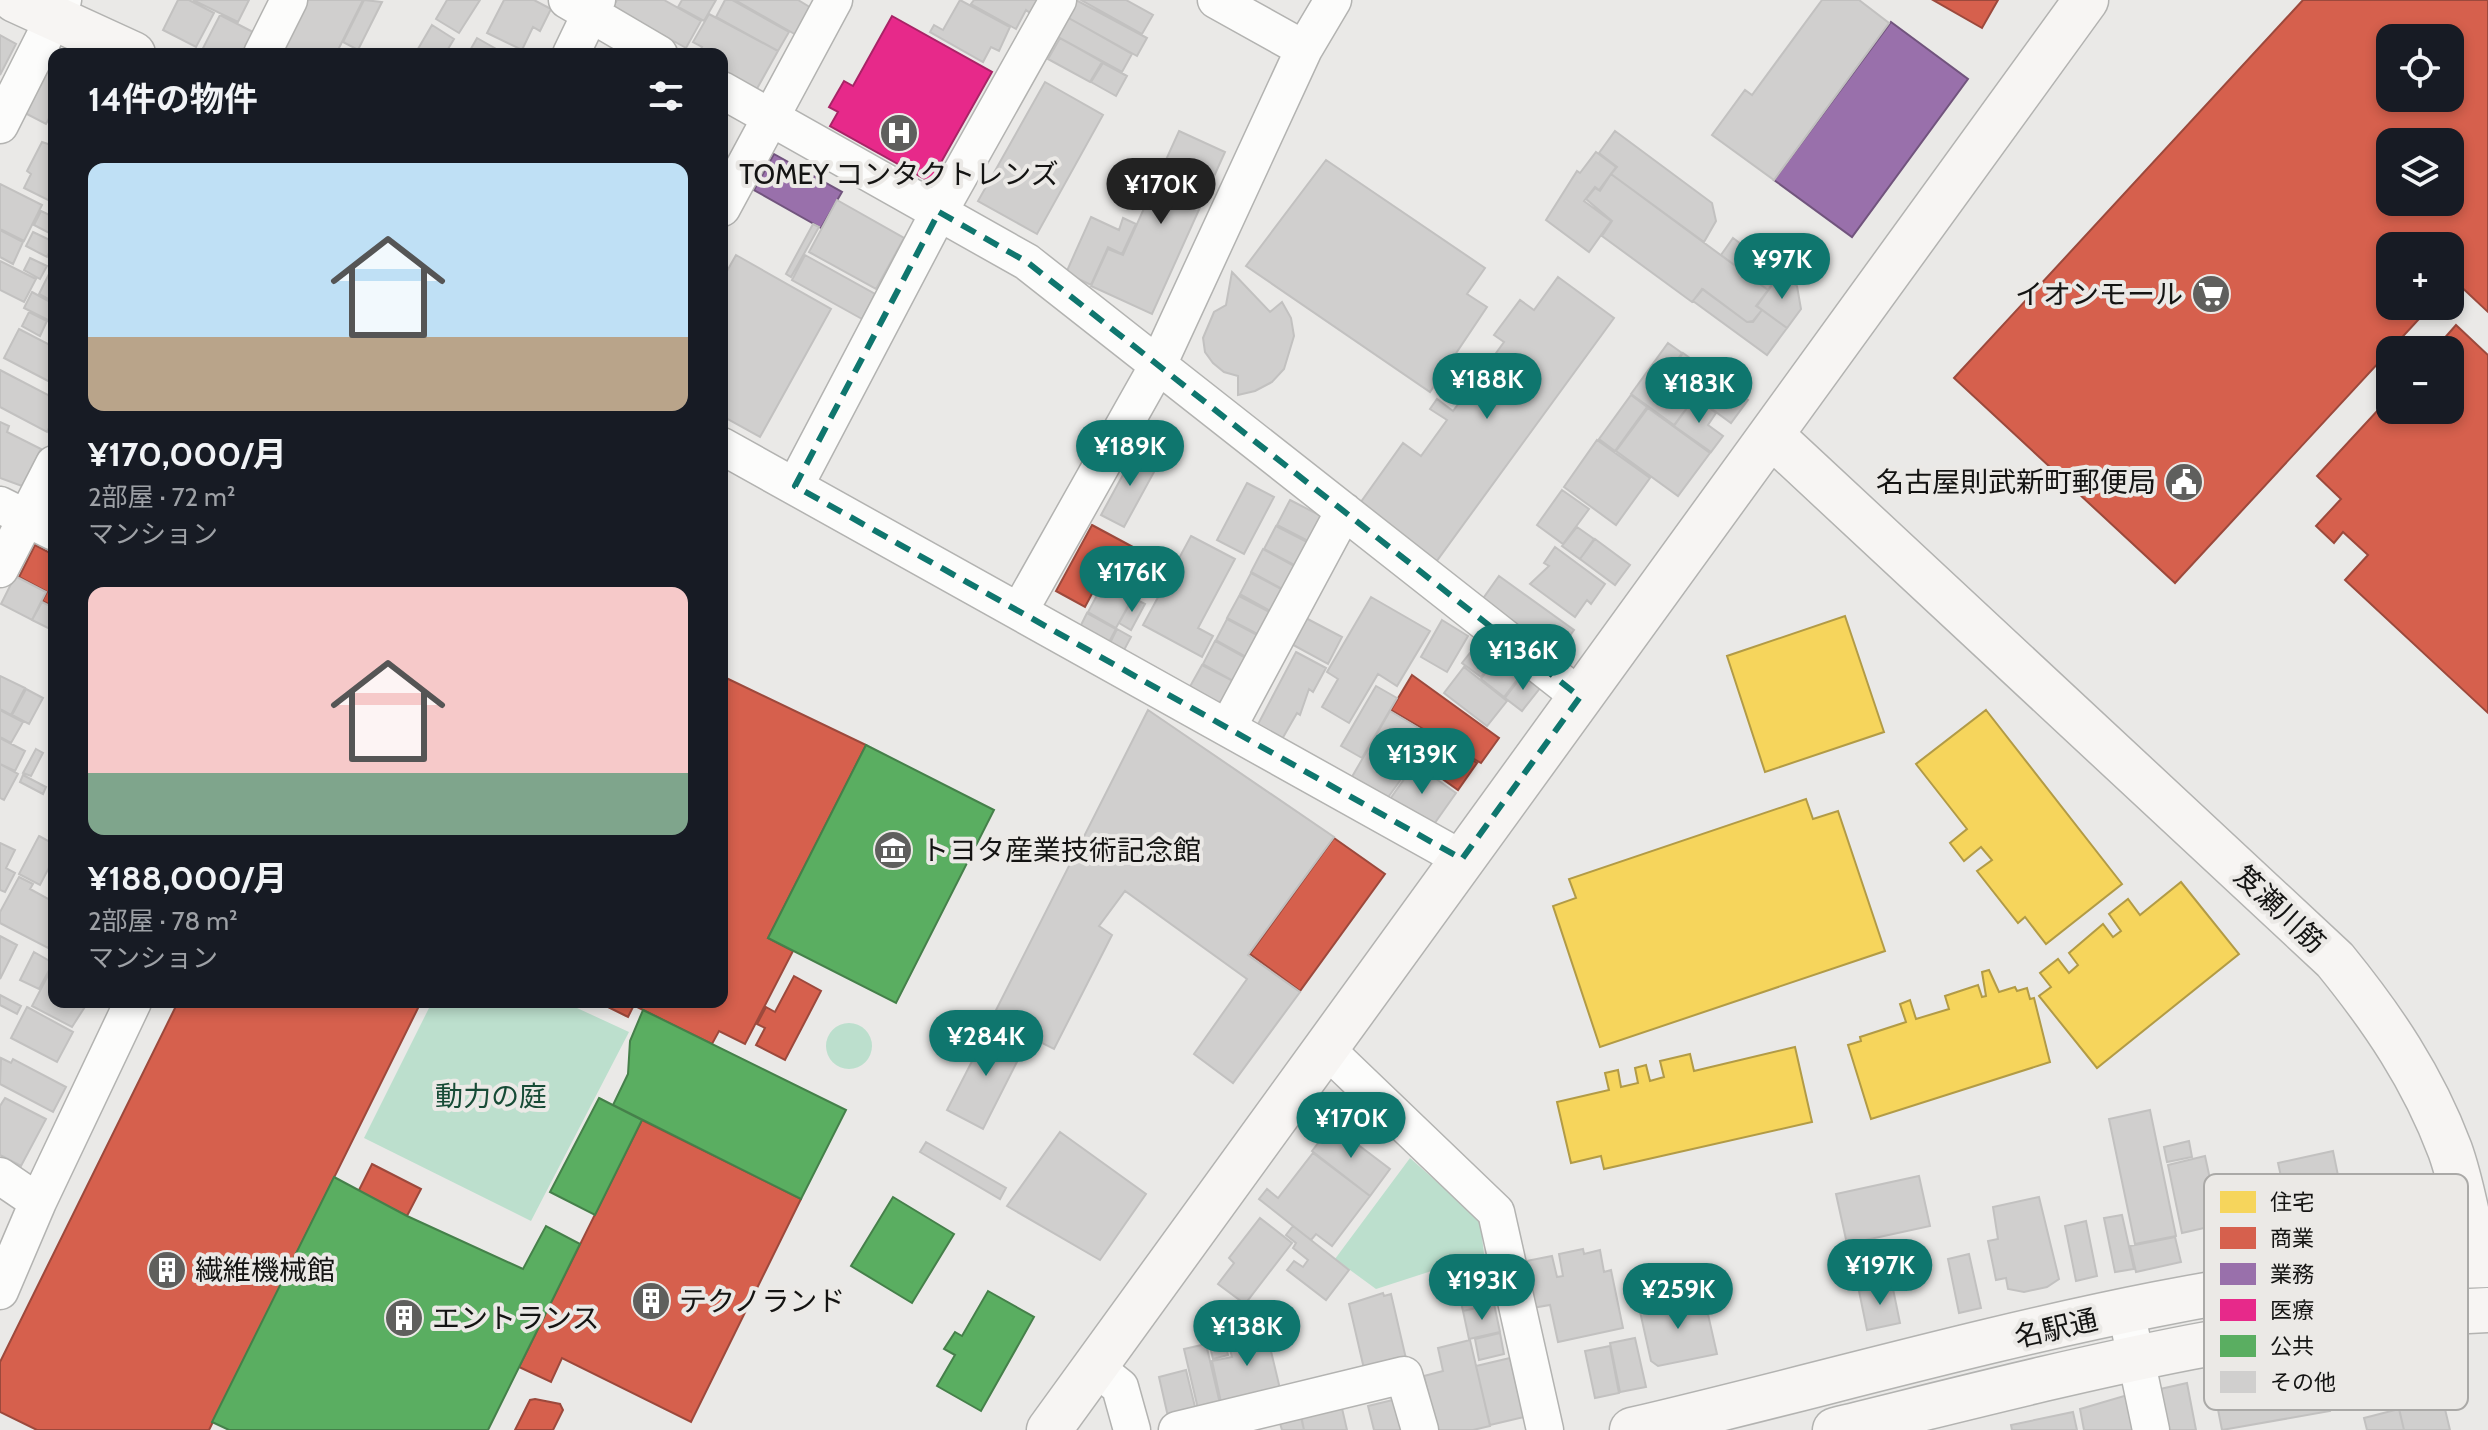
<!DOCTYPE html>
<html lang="ja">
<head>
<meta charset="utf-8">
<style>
  body { margin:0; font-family:Cabin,"Noto Sans JP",sans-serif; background:#20242c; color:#f1f3f6; height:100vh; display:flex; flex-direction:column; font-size:30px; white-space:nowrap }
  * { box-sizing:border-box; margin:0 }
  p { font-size:26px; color:#9ea1a6 }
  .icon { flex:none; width:44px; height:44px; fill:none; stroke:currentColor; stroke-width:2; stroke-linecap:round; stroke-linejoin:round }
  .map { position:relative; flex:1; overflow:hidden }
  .side { position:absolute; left:48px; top:48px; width:680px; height:960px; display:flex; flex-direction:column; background:#171b24; border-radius:16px; box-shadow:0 4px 12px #0003 }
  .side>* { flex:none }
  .controls { position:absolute; left:2376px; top:24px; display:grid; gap:16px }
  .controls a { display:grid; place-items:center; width:88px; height:88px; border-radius:16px; background:#171b24; box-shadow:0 4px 12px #0003; font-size:40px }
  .price { position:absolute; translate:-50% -68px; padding:0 18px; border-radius:28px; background:#0f766e; color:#fff; font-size:26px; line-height:52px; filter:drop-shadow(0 2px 4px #0008) }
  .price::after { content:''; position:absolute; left:50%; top:48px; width:24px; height:18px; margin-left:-12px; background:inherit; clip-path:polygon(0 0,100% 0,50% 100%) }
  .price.selected { background:#222; color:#fff }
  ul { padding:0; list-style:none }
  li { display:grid; align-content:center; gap:16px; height:424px; padding:0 40px }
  li span { display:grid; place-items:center; height:248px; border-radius:16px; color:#555 }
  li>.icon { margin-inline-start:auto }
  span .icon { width:144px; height:144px; fill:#fffc; stroke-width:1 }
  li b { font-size:34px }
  h2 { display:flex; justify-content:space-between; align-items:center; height:96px; padding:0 40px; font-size:34px }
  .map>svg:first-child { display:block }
  .green { fill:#bcdfcd }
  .homes { fill:#f6d55c; stroke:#b29b46; stroke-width:2 }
  .shops { fill:#d6604d; stroke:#9c493c; stroke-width:2; fill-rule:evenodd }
  .offices { fill:#9970ab; stroke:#71547d; stroke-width:2 }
  .health { fill:#e7298a; stroke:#a82366; stroke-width:2 }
  .public { fill:#5aae61; stroke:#45804a; stroke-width:2 }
  .building { fill:#d0cfce; stroke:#c2c1c0; stroke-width:2 }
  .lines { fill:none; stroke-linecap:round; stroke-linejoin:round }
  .street-casing { stroke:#b3b3b1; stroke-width:39 }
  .secondary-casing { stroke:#b3b3b1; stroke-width:47 }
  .street { stroke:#fcfcfb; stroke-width:36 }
  .secondary { stroke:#f7f5f3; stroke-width:44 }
  .marked { fill:none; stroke:#0f766e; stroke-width:6; stroke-dasharray:16 10; stroke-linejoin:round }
  .labels { text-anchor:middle; stroke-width:8; stroke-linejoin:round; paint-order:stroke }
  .poi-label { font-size:28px; fill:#141413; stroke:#ebe9e6; text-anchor:start }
  .street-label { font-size:28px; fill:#141413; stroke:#ebe9e6 }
  .park-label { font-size:28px; fill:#174b36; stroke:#ebe9e6 }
  .key { fill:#ebe9e6; stroke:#aaa9a7; stroke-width:2 }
  .key-label { font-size:22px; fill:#141413 }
</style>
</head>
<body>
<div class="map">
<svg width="2488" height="1430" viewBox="0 0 2488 1430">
  <rect width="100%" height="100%" fill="#eae9e7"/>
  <path class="green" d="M432,1002H564L629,1032L531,1221L364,1138Z
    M826 1046a23 23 0 1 1 46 0a23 23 0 1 1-46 0Z
    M1410,1158L1480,1220L1484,1254L1376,1289L1335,1259Z"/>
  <path class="homes" d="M1845,616L1884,732L1765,772L1727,656Z
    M1986,710L2122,884L2046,944L2025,917L2018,923L1977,871L1992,860L1981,847L1964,861L1950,843L1967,829L1916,764Z
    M1806,799L1813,819L1838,811L1885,951L1600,1047L1553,906L1576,898L1569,879Z
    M2181,882L2239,954L2097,1068L2039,996L2051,987L2040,973L2058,959L2069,973L2078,965L2069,953L2103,924L2113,937L2121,931L2109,914L2128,899L2140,915Z
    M1989,970L1999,992L2015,987L2017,991L2027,988L2030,999L2034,998L2050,1062L1871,1119L1848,1045L1861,1041L1860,1037L1906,1022L1900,1004L1910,1000L1916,1019L1949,1009L1945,996L1978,985L1982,997L1986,996L1982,972Z
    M1795,1047L1812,1122L1604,1169L1601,1156L1571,1163L1557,1102L1609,1090L1605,1073L1618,1070L1621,1087L1638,1083L1635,1068L1646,1065L1650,1081L1664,1077L1660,1061L1690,1054L1694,1071Z"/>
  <path class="shops" d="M1933,0H1998L1982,28Z
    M2303,0H2488V312L2455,281L2450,286V246H2390V306H2431L2175,583L1954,378ZM2390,38H2450V98H2390ZM2390,142H2450V202H2390Z
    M2456,325L2488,355V713L2345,580L2368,555L2343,532L2334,543L2316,526L2341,499L2317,476L2390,397V410H2450V350H2434Z
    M1921,477L1958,478V486L1920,485Z
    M1092,525L1159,561L1142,594L1103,573L1085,607L1056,591Z
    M35,545L54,555V607L42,601L47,592L19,577Z
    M1412,675L1499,738L1481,763L1391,710Z
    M722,676L866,745L768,938L793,951L745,1044L719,1031L712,1044L627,1002H722Z
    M1424,731L1477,763L1458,790L1409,755Z
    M1334,838L1385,874L1300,991L1250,954Z
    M794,976L821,991L785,1060L756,1045L765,1028L757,1024L766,1007L775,1012Z
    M178,1002H421L209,1430H37L0,1412V1362Z
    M598,1002H623L633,1007L628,1017Z
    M642,1120L801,1199L691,1422L562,1358L551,1382L519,1367Z
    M372,1164L421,1189L407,1216L358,1192Z
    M535,1399L560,1404L563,1410L553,1430H515L530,1400Z"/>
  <path class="offices" d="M1891,22L1968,79L1852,237L1774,180Z
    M774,154L842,192L821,228L754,190Z"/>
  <path class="health" d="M892,16L992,72L930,182L830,126L838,112L829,107L844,81L853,86Z"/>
  <path class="public" d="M866,745L994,810L896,1003L768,938Z
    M643,1010L846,1110L801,1199L613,1105L628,1074L630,1041Z
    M599,1098L642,1120L595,1215L550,1192Z
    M334,1177L407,1216L523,1269L546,1226L580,1244L488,1430H229L212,1422Z
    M893,1197L954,1234L912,1303L851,1266Z
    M988,1291L1034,1317L981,1411L937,1386L955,1355L944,1349L955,1332L962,1336Z"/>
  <path class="building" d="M178,0H189L214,13L196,47L163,30Z
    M193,0H249L238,22Z
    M302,0H363L336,54H275Z
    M364,0L382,2L358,50L343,42Z
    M447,0H480L459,33L436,19Z
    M504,0H534L551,9L540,31L533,27L522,50L487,33Z
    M617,0H664L701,21L686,48L613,7Z
    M682,0H716L704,21L678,7Z
    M725,0H732L789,32L778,51L716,17Z
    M735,0H798L813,9L798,36Z
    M960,0L1010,27L999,51L991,47L983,62L930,32L934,25L943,30Z
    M974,0H1038L1030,13L1026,10L1016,29L971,4Z
    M1076,0L1147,38L1137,56L1067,17Z
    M1081,0H1126L1153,15L1142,34Z
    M1822,0H1859L1889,23L1774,180L1712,135L1745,90L1752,95Z
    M709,14L778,51L754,94L722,76V54H698L702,47L693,42Z
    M220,15L253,32L242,54L201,52Z
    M1067,17L1132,54L1122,72L1056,36Z
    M432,25L454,39L445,54H415Z
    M0,35L16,44L0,75Z
    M477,38L505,54H468Z
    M1060,38L1102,62L1090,82L1048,59Z
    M54,57V109L46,124L25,113Z
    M1103,63L1127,76L1116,96L1091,82Z
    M1045,82L1103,115L1037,234L978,201Z
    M1179,131L1225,152L1152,314L1091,286L1108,249L1123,255Z
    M1615,131L1712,203L1716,221L1704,242L1611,174L1617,167L1599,153Z
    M42,142L54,146V203L24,188L31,174L27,171Z
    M1596,152L1616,167L1599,190L1595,187L1584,201L1611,221L1589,252L1546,220L1577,171L1580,173Z
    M1326,160L1485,268L1467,294L1487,307L1430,392L1246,266Z
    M1611,174L1768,290L1756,306L1762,310L1753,321L1747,322L1703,289L1692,302L1602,236L1612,221L1586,199L1595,188L1600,191Z
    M0,184L42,205L24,241L0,229Z
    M837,200L904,238L876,289L809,252Z
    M41,211L54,217L53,235L34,225Z
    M1091,217L1119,230L1123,218L1136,224L1122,254L1108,247L1091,285L1066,273Z
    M813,224L819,227L791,277L786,274Z
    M0,230L23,242L13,264L0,257Z
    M33,232L54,242L47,257L26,246Z
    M1733,238L1780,273L1768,290L1721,255Z
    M736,255L831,309L760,437L722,416V280Z
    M805,255L875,294L862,319L792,280Z
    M30,258L47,266L40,279L24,270Z
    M0,261L36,279L24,302L0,290Z
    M1232,272L1270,312L1282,302L1291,318L1294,336L1284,369L1272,382L1255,391L1238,395V376L1224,372L1213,363L1205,352L1203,338L1214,312L1226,305Z
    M49,274L54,277V302L39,294Z
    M1780,274L1797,286L1801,309L1787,328L1757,306Z
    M1558,277L1614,318L1436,562L1358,506L1403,443L1421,456L1447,420L1430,409L1437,399L1453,411L1467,392L1457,384L1464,374L1475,382L1504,342L1494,335L1520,300L1534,310Z
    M1702,289L1747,322H1753L1762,310L1787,328L1767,355L1693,301Z
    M32,292L54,304V323L24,308Z
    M29,312L47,321L40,336L22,326Z
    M19,329L54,347V384L4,358Z
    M1668,343L1682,353L1666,376L1695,397L1674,425L1631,394Z
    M1683,353L1748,400L1731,423L1667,376Z
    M0,370L54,398V418L47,432L0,407Z
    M1631,395L1647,407L1615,451L1599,439Z
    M1695,397L1716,413L1708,425L1723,436L1711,452L1674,426Z
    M1648,408L1710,453L1678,496L1616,451Z
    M0,422L9,426L7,432L41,449L22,486L0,478Z
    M1597,440L1650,478L1616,525L1564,487Z
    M1137,449L1160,461L1124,527L1101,515Z
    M1247,483L1274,497L1244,554L1217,540Z
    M1562,490L1589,509L1563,544L1537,525Z
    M1290,500L1325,518L1312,543L1277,525Z
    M1276,526L1311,544L1298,567L1264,549Z
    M1577,527L1594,539L1580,559L1562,546Z
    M1191,536L1235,559L1198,628L1213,636L1202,657L1143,625Z
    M1595,539L1630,565L1615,585L1580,559Z
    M1555,547L1605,584L1591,604L1587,600L1575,617L1530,584L1549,566L1544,563Z
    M1263,549L1298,568L1286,591L1251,572Z
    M1251,573L1285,591L1274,613L1240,594Z
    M15,576L46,592L32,620L1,604Z
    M1499,576L1574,630L1551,661L1477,607Z
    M1104,582L1133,597L1116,628L1088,612Z
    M1239,596L1273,614L1261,636L1227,618Z
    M1371,597L1430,631L1397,686L1378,674L1349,723L1322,707L1338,679L1327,672Z
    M1133,598L1145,604L1131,630L1119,623Z
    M42,602L54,608V631L32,620Z
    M1087,613L1116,629L1108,644L1079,629Z
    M1300,615L1342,637L1328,664L1286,641Z
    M1227,619L1261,637L1250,659L1216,640Z
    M1442,620L1468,636L1447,672L1421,657Z
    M1117,629L1131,637L1123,652L1109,645Z
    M1481,639L1500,653L1481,677L1462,663Z
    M1215,641L1249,660L1237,683L1203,664Z
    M1296,652L1326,668L1313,692L1309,689L1300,715L1297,713L1281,741L1256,728Z
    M1500,654L1523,672L1504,697L1481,679Z
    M1202,665L1237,683L1228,700L1213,703L1188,690Z
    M1464,667L1507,701L1487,726L1444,693Z
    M1524,673L1541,687L1522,711L1505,698Z
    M0,676L25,688L11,715L0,709Z
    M1376,686L1397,698L1362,758L1341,746Z
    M26,689L43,698L29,724L12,715Z
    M0,710L23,722L11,743L0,737Z
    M1148,710L1334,837L1248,955L1300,992L1233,1083L1194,1054L1247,979L1125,891L1099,926L1112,935L1054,1049L992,1018Z
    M1390,711L1422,730L1408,755L1415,760L1384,803L1349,782Z
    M0,738L25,751L15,771L0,764Z
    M36,749L43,753L31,776L23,773Z
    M0,764L18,774L4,800L0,798Z
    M1415,764L1456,793L1432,827L1388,802Z
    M23,775L46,787L43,794L20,782Z
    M39,836L54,844V858L40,885L19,874Z
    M0,843L15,850L6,868L15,873L5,892L0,890Z
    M19,877L33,884L30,889L54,902V936L48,948L0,923V912Z
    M0,936L17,945L0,979Z
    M34,952L53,963L39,989L20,980Z
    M54,964V1002H88L72,1027L32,1006Z
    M0,995L21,1006L17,1014L0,1005Z
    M27,1007L73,1032L57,1062L11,1038Z
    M989,1028L1025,1046L983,1129L947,1110Z
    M1,1058L11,1063L13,1059L66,1087L53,1112L0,1084Z
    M5,1098L46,1119L21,1166L0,1155V1106Z
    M2150,1110L2176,1236L2135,1244L2109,1119Z
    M1332,1125L1390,1169L1370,1196L1312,1151Z
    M1060,1132L1146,1194L1100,1260L1007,1206Z
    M2189,1141L2192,1157L2167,1162L2164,1147Z
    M926,1142L1006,1188L1000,1199L920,1152Z
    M2333,1151L2342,1195L2371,1189L2378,1226L2296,1244L2278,1163Z
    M1313,1153L1370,1196L1332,1246L1316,1234L1311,1240L1259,1199L1267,1189L1278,1198Z
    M2205,1156L2215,1202L2209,1203L2213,1226L2182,1233L2168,1165Z
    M1919,1176L1930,1226L1847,1244L1836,1194Z
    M2039,1197L2059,1279L2047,1287L2024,1292L2008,1289L2006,1278L1996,1280L1988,1241L1998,1239L1993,1207Z
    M2122,1215L2134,1269L2115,1272L2104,1218Z
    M1260,1218L1292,1243L1245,1304L1218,1284L1234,1263L1229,1258Z
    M2086,1221L2097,1276L2076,1281L2065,1226Z
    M1293,1226L1349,1270L1326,1300L1287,1270L1294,1261L1303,1267L1308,1260L1293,1248L1296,1243L1286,1235Z
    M2175,1237L2181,1262L2136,1272L2130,1246Z
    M1583,1249L1584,1254L1600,1250L1604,1272L1611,1270L1623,1328L1558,1342L1550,1305L1532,1308L1522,1262L1552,1256L1557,1277L1563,1276L1559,1254Z
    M1885,1251L1892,1282L1858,1289L1852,1258Z
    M1969,1254L1981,1308L1959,1313L1948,1259Z
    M1483,1266L1488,1305L1463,1311L1454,1273Z
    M1892,1284L1900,1323L1867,1330L1859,1291Z
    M1383,1293L1384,1296L1391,1294L1407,1363L1365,1373L1349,1304Z
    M1696,1295L1697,1302L1705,1301L1717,1354L1658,1366L1651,1361L1639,1307Z
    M1494,1304L1500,1332L1469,1339L1463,1311Z
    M1265,1326L1281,1393L1222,1407L1212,1361L1232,1357L1226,1334Z
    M1500,1333L1504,1354L1479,1360L1475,1339Z
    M1223,1335L1228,1355L1213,1359L1208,1338Z
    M1635,1338L1646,1387L1620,1392L1610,1343Z
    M1470,1340L1490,1426L1473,1430H1430L1423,1397L1429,1396L1424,1376L1443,1371L1438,1348Z
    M1206,1344L1221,1408L1199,1413L1184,1349Z
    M1610,1346L1619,1393L1595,1398L1585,1351Z
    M2431,1351L2450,1430H2404L2388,1361Z
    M1510,1358L1524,1417L1490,1425L1476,1366Z
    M2322,1365L2330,1411L2222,1430L2213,1384Z
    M1186,1370L1197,1415L1169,1421L1159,1377Z
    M2187,1383L2196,1430H2160L2151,1391Z
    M2131,1394L2139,1430H2084L2080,1409Z
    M1401,1398L1408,1430H1374L1368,1406Z
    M1341,1404L1347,1430H1304L1300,1413Z
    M2399,1409L2404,1430H2367L2364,1418Z
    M2073,1412L2077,1430H2012L2011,1425Z
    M1301,1415L1304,1430H1282L1279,1420Z"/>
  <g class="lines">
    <g class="street-casing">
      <path id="street" d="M567,0L659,54
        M1216,0L1304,49
        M262,54L289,0
        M571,54L597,0
        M722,90L1027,262L1580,697
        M0,125L63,0
        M722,208L834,0
        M722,446L1462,859
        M795,486L939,212L1058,0
        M0,505L54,532
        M0,569L54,464
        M1020,610L1158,365L1304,49L1333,0
        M1228,727L1344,511
        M1325,1048L1496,1212L1545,1430
        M0,1176L38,1202
        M0,1291L38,1202L133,1002
        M2126,1311L2151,1430
        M1095,1367L1120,1387L1132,1430
        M1177,1430L1404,1375L1420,1430"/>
    </g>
    <g class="secondary-casing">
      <path id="secondary" d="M15,0L133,54
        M1771,435L2335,960C2383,1019 2423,1078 2450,1150C2463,1186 2469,1227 2478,1265
        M1049,1430L2086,0
        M1632,1430C1907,1366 2205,1270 2488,1265
        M1835,1430C2051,1377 2265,1319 2488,1310"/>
    </g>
    <use href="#street" class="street"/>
    <use href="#secondary" class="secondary"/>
  </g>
  <path class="marked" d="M939,212L1027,262L1580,697L1462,859L795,486Z"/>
  <defs>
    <g id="hospital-disc" transform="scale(2)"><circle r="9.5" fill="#5f5f5d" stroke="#ebe9e6"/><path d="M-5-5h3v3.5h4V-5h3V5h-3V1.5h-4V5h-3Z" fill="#fff"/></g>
    <g id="supermarket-disc" transform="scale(2)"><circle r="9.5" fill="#5f5f5d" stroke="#ebe9e6"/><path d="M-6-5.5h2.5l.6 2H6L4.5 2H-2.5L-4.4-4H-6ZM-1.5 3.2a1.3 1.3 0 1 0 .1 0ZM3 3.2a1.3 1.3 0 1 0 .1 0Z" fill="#fff"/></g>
    <g id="civic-disc" transform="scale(2)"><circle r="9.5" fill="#5f5f5d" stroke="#ebe9e6"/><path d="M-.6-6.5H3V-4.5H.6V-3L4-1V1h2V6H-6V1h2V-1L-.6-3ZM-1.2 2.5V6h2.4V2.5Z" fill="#fff"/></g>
    <g id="museum-disc" transform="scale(2)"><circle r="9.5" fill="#5f5f5d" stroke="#ebe9e6"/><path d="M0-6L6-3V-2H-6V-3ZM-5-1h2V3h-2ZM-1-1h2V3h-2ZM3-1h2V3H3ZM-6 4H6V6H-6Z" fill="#fff"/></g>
    <g id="building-disc" transform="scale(2)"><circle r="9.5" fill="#5f5f5d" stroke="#ebe9e6"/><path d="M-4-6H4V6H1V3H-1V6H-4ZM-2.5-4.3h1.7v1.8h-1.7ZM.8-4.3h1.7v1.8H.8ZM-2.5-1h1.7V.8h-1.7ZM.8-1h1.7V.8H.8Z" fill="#fff"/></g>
  </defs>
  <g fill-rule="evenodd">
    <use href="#hospital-disc" x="899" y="133"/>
    <use href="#supermarket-disc" x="2211" y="294"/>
    <use href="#civic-disc" x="2184" y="482"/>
    <use href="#museum-disc" x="893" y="850"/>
    <use href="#building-disc" x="167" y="1270"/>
    <use href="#building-disc" x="651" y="1301"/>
    <use href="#building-disc" x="404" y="1318"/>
  </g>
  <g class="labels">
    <g class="poi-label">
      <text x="899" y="184" text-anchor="middle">TOMEY コンタクトレンズ</text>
      <text x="2183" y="304" text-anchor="end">イオンモール</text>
      <text x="2156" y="492" text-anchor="end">名古屋則武新町郵便局</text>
      <text x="921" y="860">トヨタ産業技術記念館</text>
      <text x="195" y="1280">繊維機械館</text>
      <text x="679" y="1311">テクノランド</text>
      <text x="432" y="1328">エントランス</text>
    </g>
    <g class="street-label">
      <text transform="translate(2280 909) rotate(43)" y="10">笈瀬川筋</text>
      <text transform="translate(2056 1328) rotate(-13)" y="10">名駅通</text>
    </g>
    <g class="park-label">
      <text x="491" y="1106">動力の庭</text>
    </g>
  </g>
  <rect x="2204" y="1174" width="264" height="236" rx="12" class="key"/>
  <rect x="2220" y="1191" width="36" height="22" fill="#f6d55c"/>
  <rect x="2220" y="1227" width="36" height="22" fill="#d6604d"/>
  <rect x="2220" y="1263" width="36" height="22" fill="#9970ab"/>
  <rect x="2220" y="1299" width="36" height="22" fill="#e7298a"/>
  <rect x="2220" y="1335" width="36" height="22" fill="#5aae61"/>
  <rect x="2220" y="1371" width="36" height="22" fill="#d0cfce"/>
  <g class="key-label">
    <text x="2270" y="1210">住宅</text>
    <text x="2270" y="1246">商業</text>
    <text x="2270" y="1282">業務</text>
    <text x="2270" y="1318">医療</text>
    <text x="2270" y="1354">公共</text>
    <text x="2270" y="1390">その他</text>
  </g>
</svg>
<div class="controls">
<a><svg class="icon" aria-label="locate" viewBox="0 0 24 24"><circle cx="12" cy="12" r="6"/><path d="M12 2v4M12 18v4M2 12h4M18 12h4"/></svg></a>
<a><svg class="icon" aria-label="layers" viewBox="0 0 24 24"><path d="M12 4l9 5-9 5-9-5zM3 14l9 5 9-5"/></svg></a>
<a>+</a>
<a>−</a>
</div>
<b class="price selected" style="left:1161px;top:226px">¥170K</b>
<b class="price" style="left:1782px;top:301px">¥97K</b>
<b class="price" style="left:1487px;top:421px">¥188K</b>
<b class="price" style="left:1699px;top:425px">¥183K</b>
<b class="price" style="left:1130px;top:488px">¥189K</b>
<b class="price" style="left:1132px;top:614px">¥176K</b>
<b class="price" style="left:1523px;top:692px">¥136K</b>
<b class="price" style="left:1422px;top:796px">¥139K</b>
<b class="price" style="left:986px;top:1078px">¥284K</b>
<b class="price" style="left:1351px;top:1160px">¥170K</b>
<b class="price" style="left:1880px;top:1307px">¥197K</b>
<b class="price" style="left:1482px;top:1322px">¥193K</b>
<b class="price" style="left:1678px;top:1331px">¥259K</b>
<b class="price" style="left:1247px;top:1368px">¥138K</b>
<section class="side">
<h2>14件の物件<svg class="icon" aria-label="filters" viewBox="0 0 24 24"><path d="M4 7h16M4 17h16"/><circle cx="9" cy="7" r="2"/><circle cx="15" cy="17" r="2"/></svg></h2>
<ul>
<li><span style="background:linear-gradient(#bfe0f5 70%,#b9a48a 0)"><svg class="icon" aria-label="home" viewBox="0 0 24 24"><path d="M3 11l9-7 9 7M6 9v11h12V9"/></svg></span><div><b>¥170,000/月</b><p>2部屋 · 72 m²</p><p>マンション</p></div></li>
<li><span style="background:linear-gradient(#f6c9c9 75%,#7fa58c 0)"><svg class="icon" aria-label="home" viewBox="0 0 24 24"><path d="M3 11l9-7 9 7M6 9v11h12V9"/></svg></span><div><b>¥188,000/月</b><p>2部屋 · 78 m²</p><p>マンション</p></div></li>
</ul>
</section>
</div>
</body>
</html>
